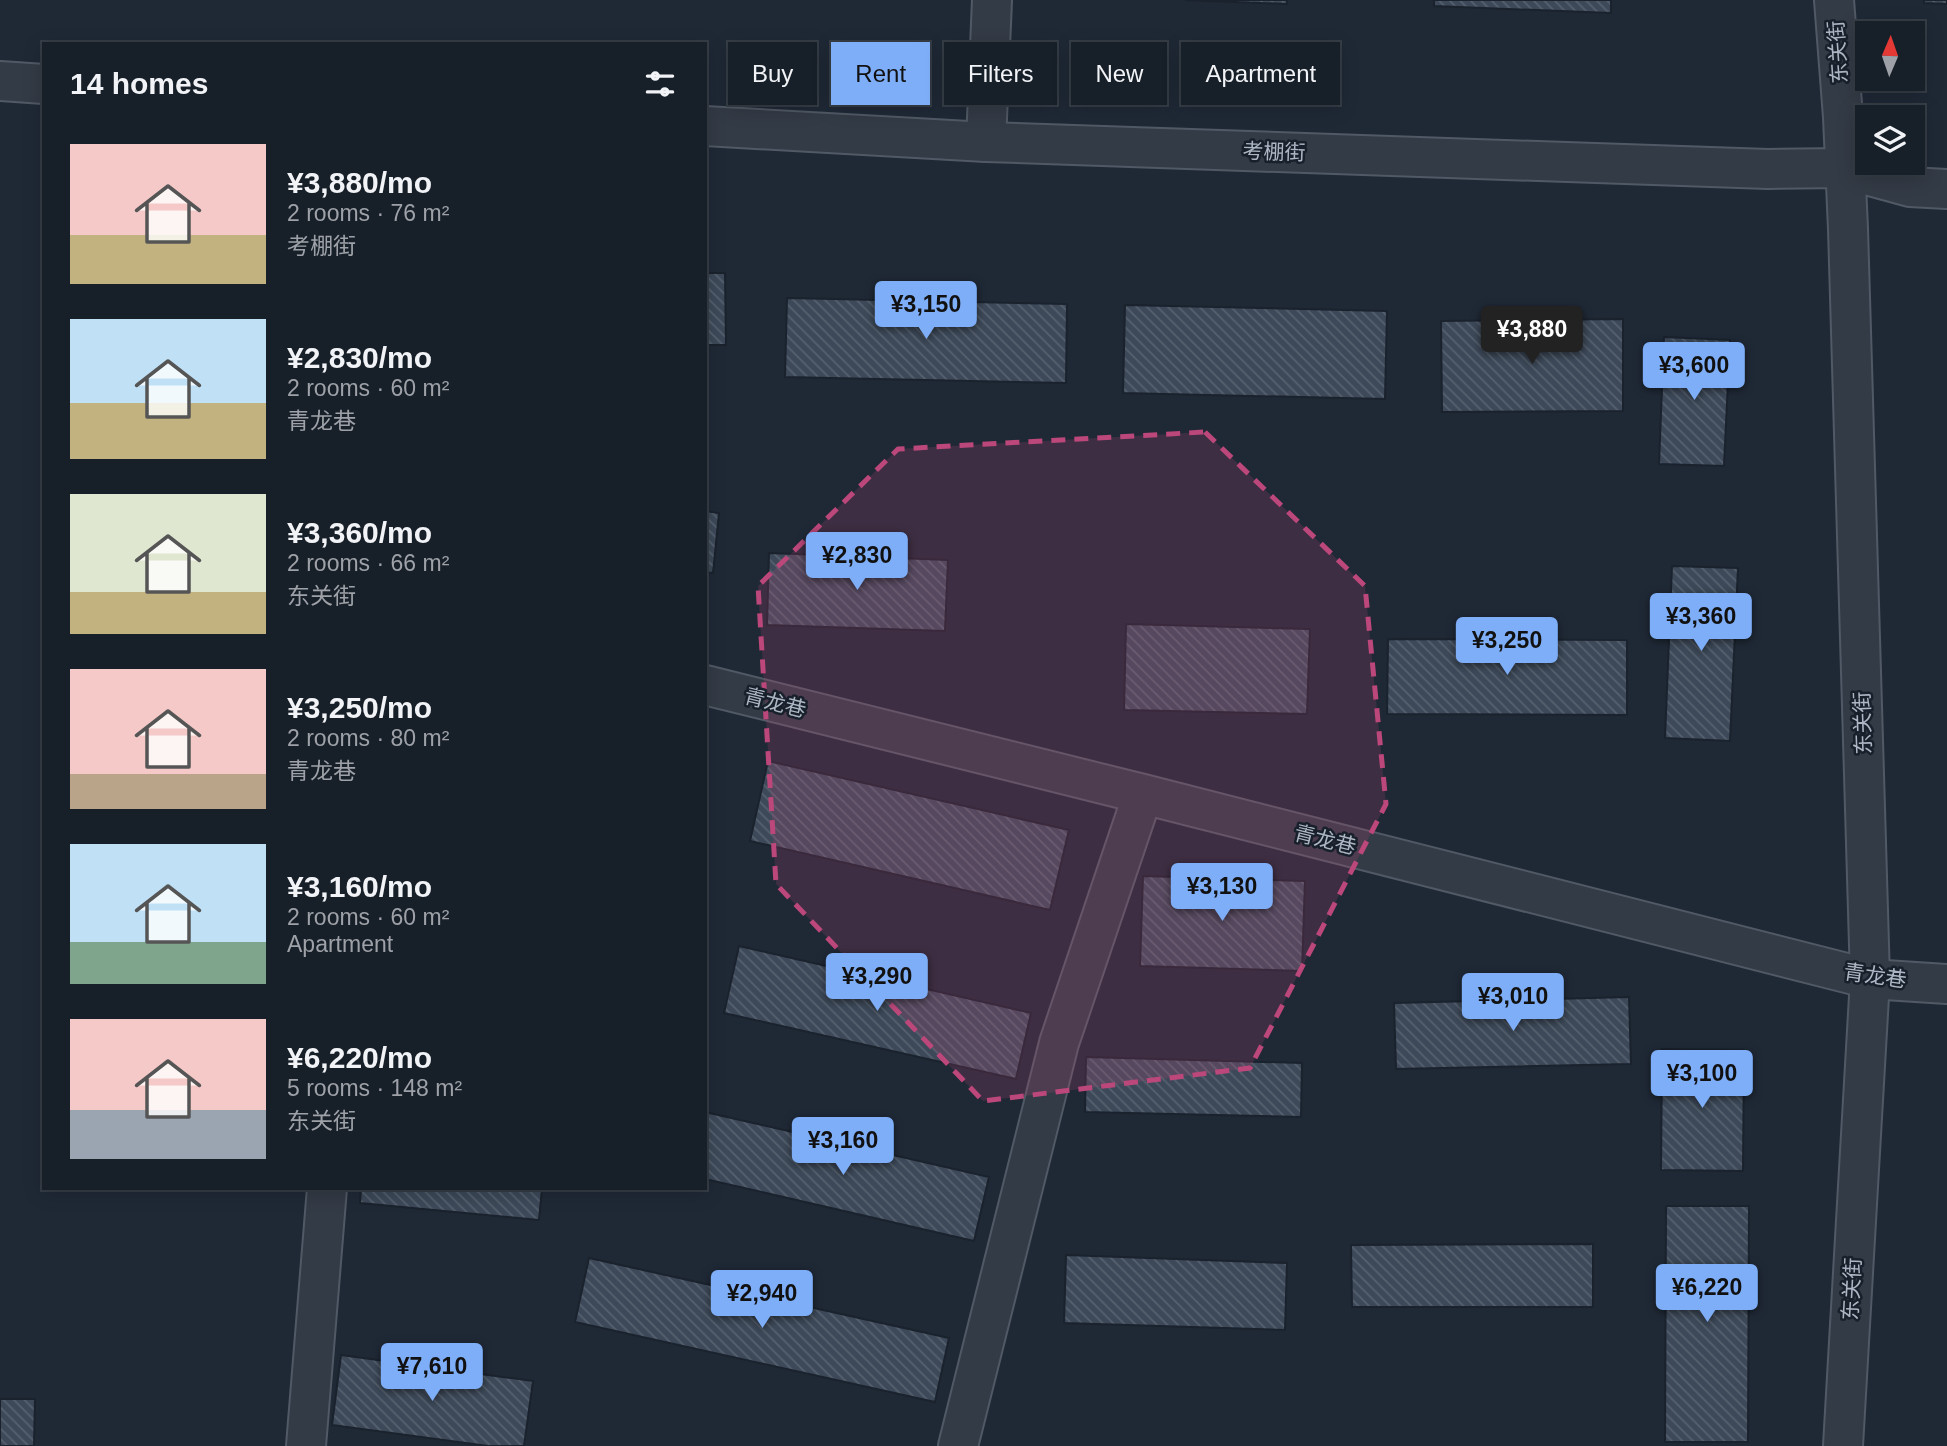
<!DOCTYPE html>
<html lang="en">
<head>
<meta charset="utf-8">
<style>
  body { margin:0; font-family:Arial,"Noto Sans SC",sans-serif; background:#202730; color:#f1f3f6; height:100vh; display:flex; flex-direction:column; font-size:26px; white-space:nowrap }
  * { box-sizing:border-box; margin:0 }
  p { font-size:23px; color:#9ea2a8 }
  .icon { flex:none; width:38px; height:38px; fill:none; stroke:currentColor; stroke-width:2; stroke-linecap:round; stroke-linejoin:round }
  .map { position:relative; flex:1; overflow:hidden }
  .panel { position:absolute; left:42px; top:42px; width:665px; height:1148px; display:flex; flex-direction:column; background:#171f28; border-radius:0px; box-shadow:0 4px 18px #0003,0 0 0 2px #363d45 }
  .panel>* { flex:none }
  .top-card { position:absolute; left:728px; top:42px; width:665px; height:63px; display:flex; gap:14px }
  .needle { width:46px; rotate:2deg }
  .fabs { position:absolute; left:1855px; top:21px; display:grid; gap:14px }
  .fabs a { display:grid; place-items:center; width:70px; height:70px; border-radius:0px; background:#171f28; box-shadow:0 4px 18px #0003,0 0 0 2px #363d45; font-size:35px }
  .price { position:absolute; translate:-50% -60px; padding:0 16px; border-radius:7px; background:#7eaef7; color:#111; font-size:23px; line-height:46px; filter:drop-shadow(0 2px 4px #0008) }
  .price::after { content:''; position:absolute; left:50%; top:42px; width:21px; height:16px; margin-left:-10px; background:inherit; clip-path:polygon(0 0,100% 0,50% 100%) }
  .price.active { background:#222; color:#fff }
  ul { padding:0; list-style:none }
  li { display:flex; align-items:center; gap:21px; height:175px; padding:0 28px }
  li span { display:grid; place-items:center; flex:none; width:196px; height:140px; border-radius:0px; color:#555 }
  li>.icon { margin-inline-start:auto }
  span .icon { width:84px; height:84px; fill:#fffc; stroke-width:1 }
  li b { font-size:30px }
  h2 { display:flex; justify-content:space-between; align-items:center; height:84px; padding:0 28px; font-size:30px }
  .chip { padding:0 24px; border-radius:0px; background:#171f28; box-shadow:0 4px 18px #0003,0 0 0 2px #363d45; font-size:24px; line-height:63px }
  .chip.active { background:#7eaef7; color:#111 }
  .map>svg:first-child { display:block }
  .building { fill:url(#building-back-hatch); stroke:#1a222d; stroke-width:2 }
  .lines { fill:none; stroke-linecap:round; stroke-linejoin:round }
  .minor-casing { stroke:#505965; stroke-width:42 }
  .tertiary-casing { stroke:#505965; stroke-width:42 }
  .minor { stroke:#333b46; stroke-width:38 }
  .tertiary { stroke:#333b46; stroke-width:38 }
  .marked { fill:#bc477a; fill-opacity:0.2; stroke:#bc477a; stroke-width:5; stroke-dasharray:14 9; stroke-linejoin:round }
  .labels { text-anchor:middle; stroke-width:5; stroke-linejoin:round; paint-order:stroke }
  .street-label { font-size:21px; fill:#adb6c4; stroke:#18202b }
</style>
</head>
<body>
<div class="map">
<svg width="1947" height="1446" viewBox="0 0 1947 1446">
  <defs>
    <pattern id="building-back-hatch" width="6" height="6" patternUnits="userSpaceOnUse" patternTransform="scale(1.75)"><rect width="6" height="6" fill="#3d4959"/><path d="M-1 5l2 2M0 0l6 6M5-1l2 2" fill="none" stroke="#56616f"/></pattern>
  </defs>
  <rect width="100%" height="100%" fill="#1f2936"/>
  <path class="building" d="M1185,0H1287V4Z
    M1434,0H1611V13L1434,6Z
    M1924,0H1947V4L1924,3Z
    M705,273H725L726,345H705Z
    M787,298L1067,304L1066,383L785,377Z
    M1125,305L1387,311L1385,399L1123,393Z
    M1623,319V411L1442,412L1441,321Z
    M1664,337L1730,340L1724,466L1659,464Z
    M705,511L719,513L713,573L705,572Z
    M769,553L948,560L945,631L767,625Z
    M1672,566L1738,568L1730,741L1665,738Z
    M1126,624L1310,629L1307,714L1124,710Z
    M1388,639L1627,640V715L1387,714Z
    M768,761L1069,830L1050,910L750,841Z
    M1143,876L1305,881L1302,971L1140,966Z
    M739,946L1031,1013L1016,1079L724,1013Z
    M1629,997L1631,1064L1396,1069L1394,1003Z
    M1662,1049L1744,1050L1743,1171L1661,1170Z
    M1086,1057L1302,1063L1301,1117L1085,1112Z
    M705,1112L989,1177L974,1241L705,1179Z
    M361,1188H542L539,1220L360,1203Z
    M1666,1206H1749L1748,1442H1665Z
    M1593,1244V1307H1352L1351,1245Z
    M1066,1255L1287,1263L1285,1330L1064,1323Z
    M589,1258L949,1338L935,1402L575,1322Z
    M341,1355L533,1381L524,1446H488L332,1425Z
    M0,1399H35L34,1446H0Z"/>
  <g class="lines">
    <g class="minor-casing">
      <path id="minor" d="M986,142L992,0
        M705,685L1143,794L1870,979L1947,984
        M306,1446L327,1188
        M958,1446L1059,1043L1143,794"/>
    </g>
    <g class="tertiary-casing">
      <path id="tertiary" d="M1834,0L1843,117L1848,229L1870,979L1843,1446
        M0,81L44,84
        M705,126L986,142L1768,169L1844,168L1896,163
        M1859,173L1910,187L1947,189"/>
    </g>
    <use href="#minor" class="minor"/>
    <use href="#tertiary" class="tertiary"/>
  </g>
  <path class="marked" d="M1205,432L1365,586L1386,804L1250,1068L983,1101L776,884L758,586L898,449Z"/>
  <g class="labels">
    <g class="street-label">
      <text transform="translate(1838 52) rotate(-94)" y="7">东关街</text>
      <text transform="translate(1274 152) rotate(2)" y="7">考棚街</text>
      <text transform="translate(775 703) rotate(14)" y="7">青龙巷</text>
      <text transform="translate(1863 723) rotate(-92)" y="7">东关街</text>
      <text transform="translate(1325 840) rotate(14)" y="7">青龙巷</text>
      <text transform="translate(1875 976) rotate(8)" y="7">青龙巷</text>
      <text transform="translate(1852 1289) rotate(-87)" y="7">东关街</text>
    </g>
  </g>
</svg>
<div class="fabs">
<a><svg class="needle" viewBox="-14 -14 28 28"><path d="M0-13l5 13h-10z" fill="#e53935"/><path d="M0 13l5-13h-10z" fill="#9ea2a8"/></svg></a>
<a><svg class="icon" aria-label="layers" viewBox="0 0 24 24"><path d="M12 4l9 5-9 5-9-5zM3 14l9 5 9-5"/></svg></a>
</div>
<b class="price" style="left:926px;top:341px">¥3,150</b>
<b class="price active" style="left:1532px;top:366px">¥3,880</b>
<b class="price" style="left:1694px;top:402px">¥3,600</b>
<b class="price" style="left:857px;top:592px">¥2,830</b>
<b class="price" style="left:1701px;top:653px">¥3,360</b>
<b class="price" style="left:1507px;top:677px">¥3,250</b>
<b class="price" style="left:1222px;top:923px">¥3,130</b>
<b class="price" style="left:877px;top:1013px">¥3,290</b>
<b class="price" style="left:1513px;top:1033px">¥3,010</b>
<b class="price" style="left:1702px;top:1110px">¥3,100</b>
<b class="price" style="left:843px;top:1177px">¥3,160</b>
<b class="price" style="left:1707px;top:1324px">¥6,220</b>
<b class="price" style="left:762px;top:1330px">¥2,940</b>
<b class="price" style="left:432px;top:1403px">¥7,610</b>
<div class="top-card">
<a class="chip">Buy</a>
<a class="chip active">Rent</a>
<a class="chip">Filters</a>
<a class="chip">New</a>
<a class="chip">Apartment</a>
</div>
<section class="panel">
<h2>14 homes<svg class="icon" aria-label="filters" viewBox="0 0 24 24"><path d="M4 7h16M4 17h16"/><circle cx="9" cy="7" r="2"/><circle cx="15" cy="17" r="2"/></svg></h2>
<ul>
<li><span style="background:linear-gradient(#f6c9c9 65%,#c2b280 0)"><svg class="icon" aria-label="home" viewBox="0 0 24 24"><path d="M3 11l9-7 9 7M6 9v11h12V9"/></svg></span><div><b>¥3,880/mo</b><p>2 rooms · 76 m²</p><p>考棚街</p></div></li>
<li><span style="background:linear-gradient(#bfe0f5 60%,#c2b280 0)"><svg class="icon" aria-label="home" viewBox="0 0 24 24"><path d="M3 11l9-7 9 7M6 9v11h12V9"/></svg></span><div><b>¥2,830/mo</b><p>2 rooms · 60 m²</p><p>青龙巷</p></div></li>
<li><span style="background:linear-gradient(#dfe7d0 70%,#c2b280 0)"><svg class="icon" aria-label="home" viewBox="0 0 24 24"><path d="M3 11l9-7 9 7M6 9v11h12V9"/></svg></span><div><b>¥3,360/mo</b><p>2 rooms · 66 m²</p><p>东关街</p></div></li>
<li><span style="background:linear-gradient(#f6c9c9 75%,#b9a48a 0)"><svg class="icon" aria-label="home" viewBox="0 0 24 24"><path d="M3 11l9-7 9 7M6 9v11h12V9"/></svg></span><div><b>¥3,250/mo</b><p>2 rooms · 80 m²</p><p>青龙巷</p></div></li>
<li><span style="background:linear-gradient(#bfe0f5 70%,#7fa58c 0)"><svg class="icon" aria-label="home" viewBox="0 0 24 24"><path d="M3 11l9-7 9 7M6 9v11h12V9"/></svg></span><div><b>¥3,160/mo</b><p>2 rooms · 60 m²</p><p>Apartment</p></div></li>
<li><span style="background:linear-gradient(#f6c9c9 65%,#9aa5b1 0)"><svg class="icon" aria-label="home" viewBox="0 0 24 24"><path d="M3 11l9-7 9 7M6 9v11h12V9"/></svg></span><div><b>¥6,220/mo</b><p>5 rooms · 148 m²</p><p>东关街</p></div></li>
</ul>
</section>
</div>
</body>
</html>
